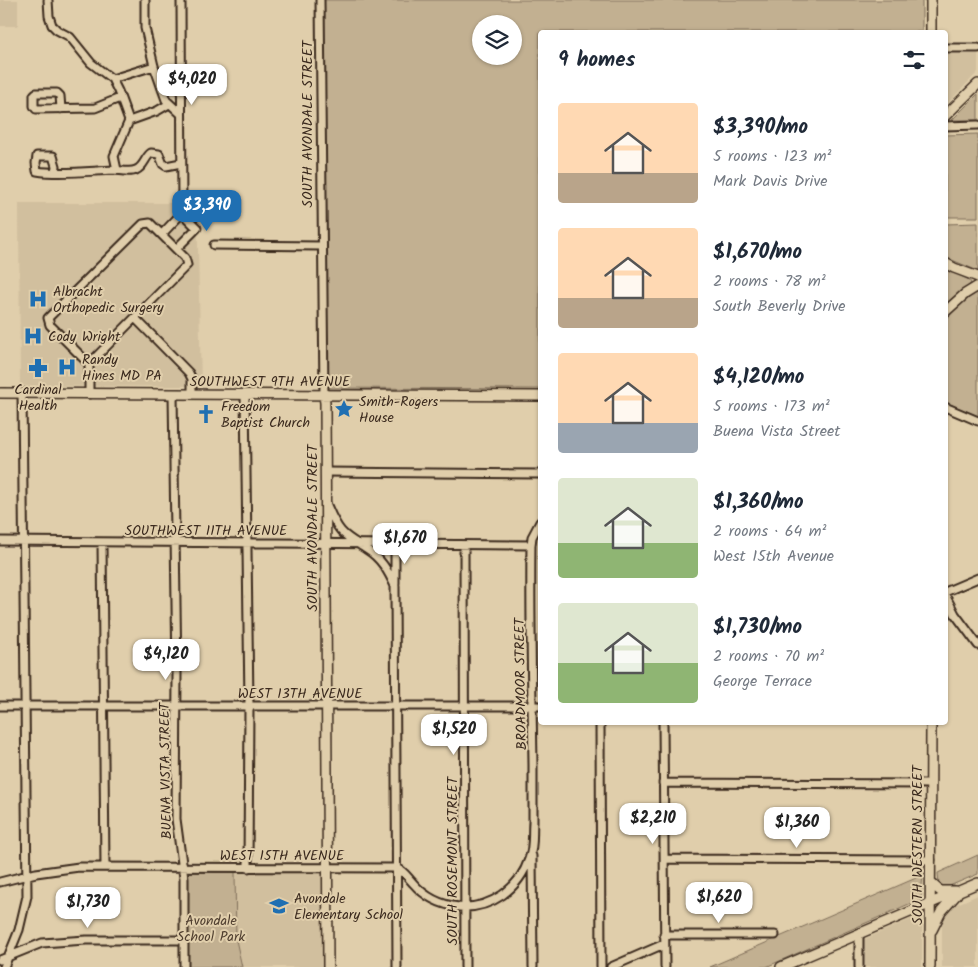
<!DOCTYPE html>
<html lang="en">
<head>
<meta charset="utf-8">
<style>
  body { margin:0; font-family:Kalam,sans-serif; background:#f6f6f7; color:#1f2937; height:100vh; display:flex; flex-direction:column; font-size:19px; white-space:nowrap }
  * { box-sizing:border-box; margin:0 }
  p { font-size:16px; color:#747a83 }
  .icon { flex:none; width:28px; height:28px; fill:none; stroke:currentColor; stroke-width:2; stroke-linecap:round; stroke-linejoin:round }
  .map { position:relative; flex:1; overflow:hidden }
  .side { position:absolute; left:538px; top:30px; width:410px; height:695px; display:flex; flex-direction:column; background:#fff; border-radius:5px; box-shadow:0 1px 4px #0004 }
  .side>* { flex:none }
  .controls { position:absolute; left:472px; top:15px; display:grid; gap:10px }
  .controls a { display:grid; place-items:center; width:50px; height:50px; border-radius:50%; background:#fff; box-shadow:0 1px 4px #0004; font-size:25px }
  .price { position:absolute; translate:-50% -42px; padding:0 11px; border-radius:10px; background:#fff; color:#222; font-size:16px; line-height:32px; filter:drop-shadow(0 1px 2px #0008) }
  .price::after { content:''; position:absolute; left:50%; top:30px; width:15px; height:11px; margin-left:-8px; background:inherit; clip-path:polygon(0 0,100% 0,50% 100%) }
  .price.active { background:#1f6fb2; color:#fff }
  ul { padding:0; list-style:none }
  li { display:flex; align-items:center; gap:15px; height:125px; padding:0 20px }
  li span { display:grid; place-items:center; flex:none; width:140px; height:100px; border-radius:5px; color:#555 }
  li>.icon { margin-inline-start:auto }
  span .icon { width:60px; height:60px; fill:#fffc; stroke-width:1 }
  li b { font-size:21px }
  h2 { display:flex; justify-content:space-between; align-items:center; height:60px; padding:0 20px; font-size:21px }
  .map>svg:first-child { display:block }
  .built { fill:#d1bf9e }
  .green { fill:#c2b091; stroke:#7e6d58; fill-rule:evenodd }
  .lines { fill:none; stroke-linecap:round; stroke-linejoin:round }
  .minor-casing { stroke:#3b2a1e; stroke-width:11 }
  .major-casing { stroke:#3b2a1e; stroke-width:12 }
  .minor { stroke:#e0ceab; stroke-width:7 }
  .major { stroke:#e0ceab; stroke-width:9 }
  .labels { text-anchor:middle; stroke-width:4; stroke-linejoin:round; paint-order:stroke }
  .street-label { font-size:14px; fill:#3b2a1e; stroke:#e0ceab }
  .poi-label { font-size:14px; fill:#3b2a1e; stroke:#e0ceab; text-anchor:start }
  .park-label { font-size:14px; fill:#4f3e2f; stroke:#e0ceab }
</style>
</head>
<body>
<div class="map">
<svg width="978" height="967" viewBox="0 0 978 967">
  <rect width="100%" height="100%" fill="#e0ceab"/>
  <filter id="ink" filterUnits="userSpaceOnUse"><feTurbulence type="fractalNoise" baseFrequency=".02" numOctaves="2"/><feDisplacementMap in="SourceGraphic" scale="10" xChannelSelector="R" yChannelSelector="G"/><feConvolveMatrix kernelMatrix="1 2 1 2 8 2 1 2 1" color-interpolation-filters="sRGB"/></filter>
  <g filter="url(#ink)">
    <path class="built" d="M0,0H18V26H0Z
      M945,54H978V72L945,106Z
      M19,203H197L201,386H20Z
      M235,872L322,873L323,967H242L236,940Z
      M978,895V967H942V926L944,915L948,909L955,905Z
      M916,917L920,918L922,921V967H865V939Z"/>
    <path class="green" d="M323,0H922V32H540V389L329,388L326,386ZM481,24H514V56H481Z
      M978,94V120H952Z
      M978,134V217H945V135Z
      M978,223V271L945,257V224Z
      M945,268L969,280L971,283C966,290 952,297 945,305Z
      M978,292V416L945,402V321L960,304Z
      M978,855V874L947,887L939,884L938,873Z
      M187,872H235L236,940L242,967H187Z
      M923,875L921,896L918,900L766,967H710Z"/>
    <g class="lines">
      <g class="minor-casing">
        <path id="minor" d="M48,0L49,16L52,25L57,30L70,37L91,63L112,79L118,91L129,121L114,156L117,170
          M145,0V28L154,66L166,100L181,114
          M320,0L324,395
          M945,48H978
          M112,79L154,66
          M61,109L60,96L57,93H36L34,95V106L36,109L95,108L120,98
          M129,121L157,111L169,104
          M945,126L978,125
          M55,172L56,166L53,156H37L36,163L37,171C59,175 90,171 113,170C120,170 130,173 136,170C144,167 145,157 151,153L159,154L163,164L166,166L181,163
          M162,234L182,213L181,0
          M214,245L321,246
          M176,249L197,228L182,213
          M135,318L189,373L192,379V394
          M89,364L50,325L48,318L143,224L150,223L185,258L187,265L89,364V394
          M173,394L177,674L176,819L184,878V967
          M245,394L249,705L248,868
          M945,407L978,421
          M326,472L540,474
          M326,503C330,512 334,523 341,531C348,539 357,543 366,549C381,558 388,571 395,586L397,967
          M0,541L531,545
          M102,542L105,867
          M395,544V583
          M464,545L465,967
          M945,592L978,578
          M945,595L955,614L978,645
          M0,706H540
          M600,722L601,967
          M663,722L665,967
          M663,783L931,784
          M532,856L533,967
          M664,859L931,860
          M0,882L36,873L79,867L397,868C405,872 407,877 413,883C425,897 442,905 459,907C491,909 519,889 529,859C534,848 532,834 533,822C533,803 533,784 533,765C532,692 530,618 531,545L532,537L540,522
          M859,933V967
          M664,935H775
          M0,960L42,943L86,940H184
          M4,967L19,930L27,896L22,393
          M611,967L664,944"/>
      </g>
      <g class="major-casing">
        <path id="major" d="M931,0V32
          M945,116L978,84
          M945,263L954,268L978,277
          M945,312L965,294L978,286
          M0,393L540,396
          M324,395L325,403L328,967
          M931,883L940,891H956
          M932,930L941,912L957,894
          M781,967L978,883
          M930,967L931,722"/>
      </g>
      <use href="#minor" class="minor"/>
      <use href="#major" class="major"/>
    </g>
  </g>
  <defs>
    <g id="hospital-bare" transform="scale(1.5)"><path d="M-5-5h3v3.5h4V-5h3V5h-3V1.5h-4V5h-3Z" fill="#1f6fb2" stroke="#e0ceab" stroke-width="2.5" paint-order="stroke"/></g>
    <g id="pharmacy-bare" transform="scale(1.5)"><path d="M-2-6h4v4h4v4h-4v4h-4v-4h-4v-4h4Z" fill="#1f6fb2" stroke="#e0ceab" stroke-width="2.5" paint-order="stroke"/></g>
    <g id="sight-bare" transform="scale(1.5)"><path d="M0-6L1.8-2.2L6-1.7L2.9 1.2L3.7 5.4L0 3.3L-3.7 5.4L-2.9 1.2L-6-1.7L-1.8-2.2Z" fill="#1f6fb2" stroke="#e0ceab" stroke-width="2.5" paint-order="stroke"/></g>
    <g id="church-bare" transform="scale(1.5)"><path d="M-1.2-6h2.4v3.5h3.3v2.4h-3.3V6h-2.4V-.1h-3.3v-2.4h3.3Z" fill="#1f6fb2" stroke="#e0ceab" stroke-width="2.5" paint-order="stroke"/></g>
    <g id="school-bare" transform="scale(1.5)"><path d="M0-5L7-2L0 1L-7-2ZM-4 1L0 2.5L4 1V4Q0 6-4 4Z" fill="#1f6fb2" stroke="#e0ceab" stroke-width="2.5" paint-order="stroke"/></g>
  </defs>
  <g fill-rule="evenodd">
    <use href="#hospital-bare" x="38" y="299"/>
    <use href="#hospital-bare" x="33" y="336"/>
    <use href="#hospital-bare" x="67" y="367"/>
    <use href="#pharmacy-bare" x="38" y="368"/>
    <use href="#sight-bare" x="344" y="409"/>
    <use href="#church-bare" x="206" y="414"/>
    <use href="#school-bare" x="279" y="906"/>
  </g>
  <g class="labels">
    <g class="street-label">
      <text transform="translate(307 124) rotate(-90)" y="5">SOUTH AVONDALE STREET</text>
      <text x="270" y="386">SOUTHWEST 9TH AVENUE</text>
      <text transform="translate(312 528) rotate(-90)" y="5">SOUTH AVONDALE STREET</text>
      <text x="206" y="535">SOUTHWEST 11TH AVENUE</text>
      <text transform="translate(520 684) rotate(-91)" y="5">BROADMOOR STREET</text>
      <text x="300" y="698">WEST 13TH AVENUE</text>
      <text transform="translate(165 771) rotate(-91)" y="5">BUENA VISTA STREET</text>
      <text transform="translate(917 845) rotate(-90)" y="5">SOUTH WESTERN STREET</text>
      <text x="282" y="860">WEST 15TH AVENUE</text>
      <text transform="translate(452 861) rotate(-90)" y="5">SOUTH ROSEMONT STREET</text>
    </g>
    <g class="poi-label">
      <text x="53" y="296">Albracht<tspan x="53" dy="16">Orthopedic Surgery</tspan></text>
      <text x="48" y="341">Cody Wright</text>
      <text x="82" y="364">Randy<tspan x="82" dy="16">Hines MD PA</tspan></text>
      <text x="38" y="394" text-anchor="middle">Cardinal<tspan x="38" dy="16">Health</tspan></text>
      <text x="359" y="406">Smith-Rogers<tspan x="359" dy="16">House</tspan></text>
      <text x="221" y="411">Freedom<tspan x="221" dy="16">Baptist Church</tspan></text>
      <text x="294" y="903">Avondale<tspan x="294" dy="16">Elementary School</tspan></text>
    </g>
    <g class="park-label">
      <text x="211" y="925">Avondale<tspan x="211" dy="16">School Park</tspan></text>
    </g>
  </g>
</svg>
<div class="controls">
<a><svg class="icon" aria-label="layers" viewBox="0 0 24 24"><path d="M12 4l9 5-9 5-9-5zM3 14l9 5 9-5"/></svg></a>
</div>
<b class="price" style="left:192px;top:106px">$4,020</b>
<b class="price active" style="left:207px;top:232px">$3,390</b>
<b class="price" style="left:405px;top:565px">$1,670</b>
<b class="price" style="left:166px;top:681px">$4,120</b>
<b class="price" style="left:454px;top:756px">$1,520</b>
<b class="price" style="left:653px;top:845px">$2,210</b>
<b class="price" style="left:797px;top:849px">$1,360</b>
<b class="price" style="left:719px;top:924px">$1,620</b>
<b class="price" style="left:88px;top:929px">$1,730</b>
<section class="side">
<h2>9 homes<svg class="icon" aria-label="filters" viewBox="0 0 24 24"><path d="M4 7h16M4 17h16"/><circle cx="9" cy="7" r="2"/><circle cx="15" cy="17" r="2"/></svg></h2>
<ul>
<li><span style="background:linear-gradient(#ffd9b3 70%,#b9a48a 0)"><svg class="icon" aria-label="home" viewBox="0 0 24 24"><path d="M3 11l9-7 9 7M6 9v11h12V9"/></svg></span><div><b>$3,390/mo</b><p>5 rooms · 123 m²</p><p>Mark Davis Drive</p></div></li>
<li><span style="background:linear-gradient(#ffd9b3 70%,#b9a48a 0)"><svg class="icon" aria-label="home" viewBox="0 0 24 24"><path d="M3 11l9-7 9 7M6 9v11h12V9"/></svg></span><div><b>$1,670/mo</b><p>2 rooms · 78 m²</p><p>South Beverly Drive</p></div></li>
<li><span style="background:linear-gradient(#ffd9b3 70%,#9aa5b1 0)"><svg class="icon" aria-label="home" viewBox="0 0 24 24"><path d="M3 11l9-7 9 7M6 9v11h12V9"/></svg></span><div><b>$4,120/mo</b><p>5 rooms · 173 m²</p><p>Buena Vista Street</p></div></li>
<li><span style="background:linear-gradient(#dfe7d0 65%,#8fb573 0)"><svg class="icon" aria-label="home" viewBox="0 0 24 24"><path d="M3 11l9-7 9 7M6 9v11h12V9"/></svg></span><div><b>$1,360/mo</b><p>2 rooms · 64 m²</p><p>West 15th Avenue</p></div></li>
<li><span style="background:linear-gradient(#dfe7d0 60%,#8fb573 0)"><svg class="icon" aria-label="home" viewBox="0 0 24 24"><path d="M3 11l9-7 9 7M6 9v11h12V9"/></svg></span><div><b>$1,730/mo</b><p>2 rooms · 70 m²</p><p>George Terrace</p></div></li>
</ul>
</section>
</div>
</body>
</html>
